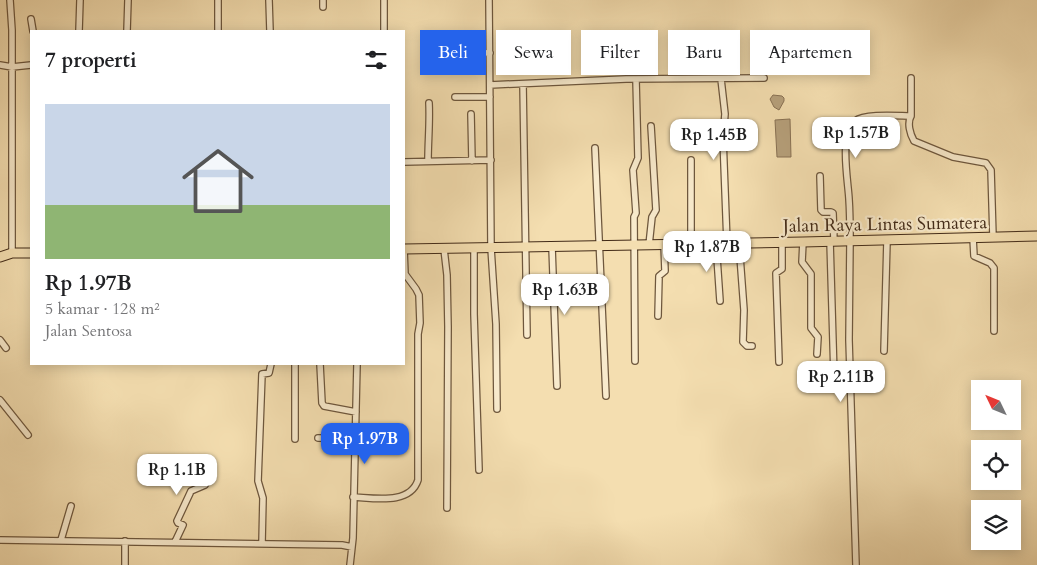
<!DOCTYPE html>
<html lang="id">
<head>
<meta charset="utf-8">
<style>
  body { margin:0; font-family:Cardo,serif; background:#f2f2f2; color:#202124; height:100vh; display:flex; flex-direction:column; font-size:19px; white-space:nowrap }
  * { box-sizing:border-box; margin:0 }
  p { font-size:16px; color:#757577 }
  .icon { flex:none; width:28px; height:28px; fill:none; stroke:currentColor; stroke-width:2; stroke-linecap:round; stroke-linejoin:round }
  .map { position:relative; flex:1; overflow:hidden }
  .sheet { position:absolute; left:30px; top:30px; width:375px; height:335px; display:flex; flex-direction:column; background:#fff; border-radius:0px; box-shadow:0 2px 12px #0003 }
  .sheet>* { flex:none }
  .guide { position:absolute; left:420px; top:30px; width:475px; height:45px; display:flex; gap:10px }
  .needle { width:32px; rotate:313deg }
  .buttons { position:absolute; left:971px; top:380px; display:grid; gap:10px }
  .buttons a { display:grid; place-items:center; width:50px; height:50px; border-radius:0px; background:#fff; box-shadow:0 2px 12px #0003; font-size:25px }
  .price { position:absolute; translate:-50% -42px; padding:0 11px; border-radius:10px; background:#fff; color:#222; font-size:16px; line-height:32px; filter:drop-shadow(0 1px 2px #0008) }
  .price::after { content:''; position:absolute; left:50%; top:30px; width:15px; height:11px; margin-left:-8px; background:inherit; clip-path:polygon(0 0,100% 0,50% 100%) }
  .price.selected { background:#2563eb; color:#fff }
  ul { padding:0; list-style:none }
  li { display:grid; align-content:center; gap:10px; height:265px; padding:0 15px }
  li+li { border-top:1px solid #e0e0e0 }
  li span { display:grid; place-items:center; height:155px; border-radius:0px; color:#555 }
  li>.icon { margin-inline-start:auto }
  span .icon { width:90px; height:90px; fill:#fffc; stroke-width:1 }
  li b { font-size:21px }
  h2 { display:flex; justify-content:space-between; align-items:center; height:60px; padding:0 15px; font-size:21px }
  .tag { padding:0 18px; border-radius:0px; background:#fff; box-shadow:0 2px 12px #0003; font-size:18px; line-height:45px }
  .tag.selected { background:#2563eb; color:#fff }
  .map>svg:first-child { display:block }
  .water { fill:#b7a17c; stroke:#887154 }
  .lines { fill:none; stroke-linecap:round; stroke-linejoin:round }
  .minor-casing { stroke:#6e573d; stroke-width:8 }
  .trunk-casing { stroke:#422a17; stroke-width:11 }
  .minor { stroke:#f8eacc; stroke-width:5.5 }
  .trunk { stroke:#f4deb0; stroke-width:9 }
  .labels { text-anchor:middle; stroke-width:4.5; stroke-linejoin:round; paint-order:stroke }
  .street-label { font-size:18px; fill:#422a17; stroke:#f8eacc }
</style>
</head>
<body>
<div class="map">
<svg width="1037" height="565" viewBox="0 0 1037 565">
  <rect width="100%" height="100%" fill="#f4deb0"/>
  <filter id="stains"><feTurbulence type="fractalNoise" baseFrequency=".004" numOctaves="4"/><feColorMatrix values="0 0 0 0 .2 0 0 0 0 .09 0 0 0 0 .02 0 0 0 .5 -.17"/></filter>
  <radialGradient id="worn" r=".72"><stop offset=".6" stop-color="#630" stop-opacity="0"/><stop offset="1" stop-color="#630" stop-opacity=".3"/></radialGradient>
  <path class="water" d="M773,95L782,96L784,98V101L779,110L774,107L770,99Z
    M790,119L791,157H777L775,120Z"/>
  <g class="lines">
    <g class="minor-casing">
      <path id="minor" d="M10,0L12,30V253
        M218,0V31
        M269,0L270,31
        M323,0V7
        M489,0L491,248L496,324L497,409
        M31,19L33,31
        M79,31L80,0
        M127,31L128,0
        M384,31V0
        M446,52L490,53
        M0,65L12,67L31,65
        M911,78V116C907,123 910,134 914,141L953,157L986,163L991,170L993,237
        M721,79L725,114L723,138L727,243
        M523,84L527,335
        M490,85L626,79L764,78
        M455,97H490
        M471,114L472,161
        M595,148L606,396
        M428,161C428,141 430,123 429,103
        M404,162L491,160
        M820,176L821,210L823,212H831L833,213L834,241
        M973,238L974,256L990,263L994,268V331
        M830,241L834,376
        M850,241L849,340L856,565
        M850,241C850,227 850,213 849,199C848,180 839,134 855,121C865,113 899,116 911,116
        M803,242L802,262L811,274V328L818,337L817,354
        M716,243L720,301
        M739,243L744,310L743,342L747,346H752
        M691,244V160
        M649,245L652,217L656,210L651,126
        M552,247L557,386
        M474,248V314L479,470
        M444,249L447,275L448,327L447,508
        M658,316L659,276L665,271L664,244
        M0,340L6,348
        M884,351L887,241
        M635,361L634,217L636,213L633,170L638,158L636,80
        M779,362L776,273L782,269V242
        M320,364L322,403L324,406L356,412
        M0,400L28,435
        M318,438L355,439
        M295,439V364
        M353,497C375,498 410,505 418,480V334L420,323L419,295L416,289L405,274L404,249
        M0,540L342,545L352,547
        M61,540L71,506
        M125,541V565
        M175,542L183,525L178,523L177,521L191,491L205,485L208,477V463
        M262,543L263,498L258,481L262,374L269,373L271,364
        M350,565L353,538L357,364"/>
    </g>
    <g class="trunk-casing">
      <path id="trunk" d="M404,249L803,242L1037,236
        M0,257L12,253H31"/>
    </g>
    <use href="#minor" class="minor"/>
    <use href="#trunk" class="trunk"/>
  </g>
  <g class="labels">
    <g class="street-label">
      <text transform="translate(885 224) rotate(-1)" y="6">Jalan Raya Lintas Sumatera</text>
    </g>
  </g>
  <rect width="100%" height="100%" filter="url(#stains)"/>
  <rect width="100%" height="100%" fill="url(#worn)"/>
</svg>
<div class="buttons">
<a><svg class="needle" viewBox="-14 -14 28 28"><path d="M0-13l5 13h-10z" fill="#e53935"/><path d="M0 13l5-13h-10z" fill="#757577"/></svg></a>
<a><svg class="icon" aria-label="locate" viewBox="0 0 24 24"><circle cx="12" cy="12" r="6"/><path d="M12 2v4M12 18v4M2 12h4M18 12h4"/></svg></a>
<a><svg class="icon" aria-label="layers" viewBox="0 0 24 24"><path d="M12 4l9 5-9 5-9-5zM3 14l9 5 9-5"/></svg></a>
</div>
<b class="price" style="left:856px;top:159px">Rp 1.57B</b>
<b class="price" style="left:714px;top:161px">Rp 1.45B</b>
<b class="price" style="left:707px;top:273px">Rp 1.87B</b>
<b class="price" style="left:565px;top:316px">Rp 1.63B</b>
<b class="price" style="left:841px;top:403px">Rp 2.11B</b>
<b class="price selected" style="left:365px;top:465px">Rp 1.97B</b>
<b class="price" style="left:177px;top:496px">Rp 1.1B</b>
<div class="guide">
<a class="tag selected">Beli</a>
<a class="tag">Sewa</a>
<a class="tag">Filter</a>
<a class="tag">Baru</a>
<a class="tag">Apartemen</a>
</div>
<section class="sheet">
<h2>7 properti<svg class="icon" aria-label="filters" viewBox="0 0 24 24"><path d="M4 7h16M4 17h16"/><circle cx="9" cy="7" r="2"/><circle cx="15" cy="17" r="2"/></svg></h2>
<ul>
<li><span style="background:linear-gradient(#c9d6e8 65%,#8fb573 0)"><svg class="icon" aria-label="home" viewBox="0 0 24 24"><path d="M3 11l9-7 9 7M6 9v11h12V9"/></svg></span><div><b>Rp 1.97B</b><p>5 kamar · 128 m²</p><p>Jalan Sentosa</p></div></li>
</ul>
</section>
</div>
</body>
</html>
